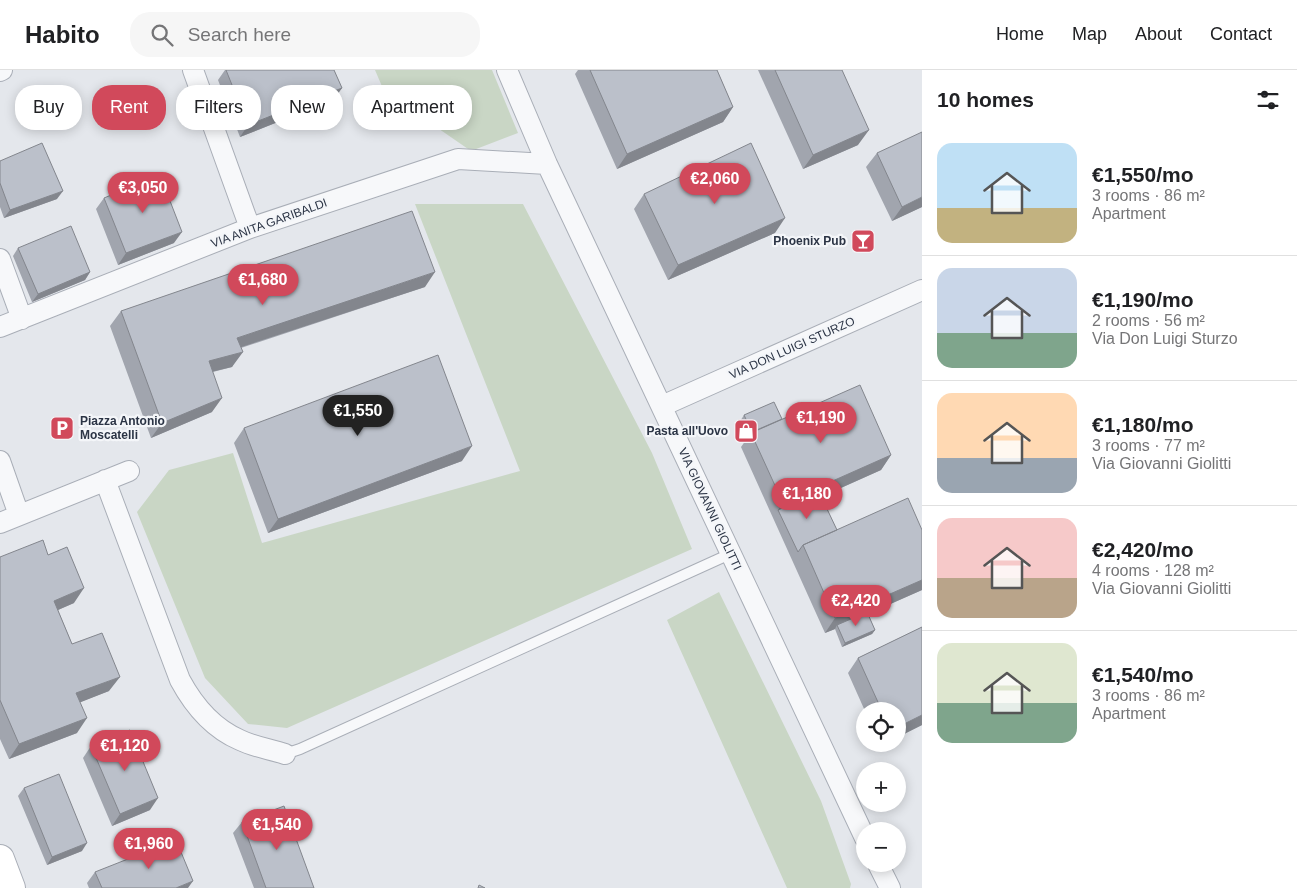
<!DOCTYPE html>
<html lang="en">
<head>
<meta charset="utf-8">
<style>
  body { margin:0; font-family:Arial,sans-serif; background:#f6f6f6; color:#202124; height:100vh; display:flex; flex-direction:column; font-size:19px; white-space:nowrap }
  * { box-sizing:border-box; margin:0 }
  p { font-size:16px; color:#757577 }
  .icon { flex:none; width:28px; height:28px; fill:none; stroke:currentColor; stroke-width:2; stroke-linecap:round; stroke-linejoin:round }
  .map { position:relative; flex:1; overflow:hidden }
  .details { display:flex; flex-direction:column; background:#fff; width:375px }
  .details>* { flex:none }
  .guide { position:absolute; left:15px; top:15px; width:475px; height:45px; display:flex; gap:10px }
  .fabs { position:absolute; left:856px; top:632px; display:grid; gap:10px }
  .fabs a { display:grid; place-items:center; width:50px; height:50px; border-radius:50%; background:#fff; box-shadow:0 2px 12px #0003; font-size:25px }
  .price { position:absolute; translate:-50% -42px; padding:0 11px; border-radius:18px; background:#d1495b; color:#fff; font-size:16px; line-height:32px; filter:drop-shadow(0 1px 2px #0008) }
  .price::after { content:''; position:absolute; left:50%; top:30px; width:15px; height:11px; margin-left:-8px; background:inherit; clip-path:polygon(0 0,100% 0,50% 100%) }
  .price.current { background:#222; color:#fff }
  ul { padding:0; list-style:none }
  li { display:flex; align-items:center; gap:15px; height:125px; padding:0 15px }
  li+li { border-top:1px solid #e0e0e0 }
  li span { display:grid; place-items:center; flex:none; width:140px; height:100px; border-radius:15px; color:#555 }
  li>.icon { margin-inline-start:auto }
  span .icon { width:60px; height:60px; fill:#fffc; stroke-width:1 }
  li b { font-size:21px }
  h2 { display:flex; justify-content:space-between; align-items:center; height:60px; padding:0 15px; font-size:21px }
  .pill { padding:0 18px; border-radius:20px; background:#fff; box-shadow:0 2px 12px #0003; font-size:18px; line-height:45px }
  .pill.current { background:#d1495b; color:#fff }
  header { display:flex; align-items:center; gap:30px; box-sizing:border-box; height:70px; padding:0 25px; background:#fff; border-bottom:1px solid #e0e0e0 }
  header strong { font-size:24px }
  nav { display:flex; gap:28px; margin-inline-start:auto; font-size:18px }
  .search { width:350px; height:45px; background:#f6f6f6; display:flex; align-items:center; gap:12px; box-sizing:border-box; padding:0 18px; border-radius:20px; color:#757577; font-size:19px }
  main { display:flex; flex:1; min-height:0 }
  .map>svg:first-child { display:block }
  .green { fill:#c9d6c5 }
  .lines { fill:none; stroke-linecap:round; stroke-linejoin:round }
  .lane-casing { stroke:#a9aeb7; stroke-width:12 }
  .street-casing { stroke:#a9aeb7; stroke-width:22 }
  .secondary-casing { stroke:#a9aeb7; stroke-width:30 }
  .lane { stroke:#f7f8fa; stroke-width:10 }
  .street { stroke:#f7f8fa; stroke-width:20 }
  .secondary { stroke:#fff; stroke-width:28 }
  .wall { fill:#a1a5ae }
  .shaded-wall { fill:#83868d }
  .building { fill:#bbc0ca; stroke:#83868d }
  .labels { text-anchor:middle; stroke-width:4.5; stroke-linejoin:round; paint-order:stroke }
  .street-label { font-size:12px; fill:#2b3445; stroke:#f4f6f9 }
  .poi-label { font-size:12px; font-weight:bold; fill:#2b3445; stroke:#f4f6f9; text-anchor:end }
</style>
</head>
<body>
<header>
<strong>Habito</strong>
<div class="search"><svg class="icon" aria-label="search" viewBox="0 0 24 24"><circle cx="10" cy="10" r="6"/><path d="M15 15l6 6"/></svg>Search here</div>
<nav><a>Home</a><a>Map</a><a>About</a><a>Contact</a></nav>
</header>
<main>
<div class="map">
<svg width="922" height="818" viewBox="0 0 922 818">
  <rect width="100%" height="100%" fill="#e4e7ec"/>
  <path class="green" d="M375,0H492L518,63L471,81L384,21Z
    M415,134H523L652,383L692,479L287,658L248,654L205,608L137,442L169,400L233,383L262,473L520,401Z
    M719,522L821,731L851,814L850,818H787L667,550Z"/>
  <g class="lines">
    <g class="lane-casing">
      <path id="lane" d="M285,684L300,679L730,484"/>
    </g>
    <g class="street-casing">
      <path id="street" d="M193,0L250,158
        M507,0L547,94L865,768
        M0,1L2,0
        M0,189L22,249
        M0,257L250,158L458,89L547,94
        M662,336L922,220
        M0,391L19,445
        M105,410L180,610C194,636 212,658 240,670C254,677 270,679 285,684
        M0,453L129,401
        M878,794L890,818"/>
    </g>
    <g class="secondary-casing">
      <path id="secondary" d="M0,789L11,818"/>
    </g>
    <use href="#lane" class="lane"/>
    <use href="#street" class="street"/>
    <use href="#secondary" class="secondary"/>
  </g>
  <path class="wall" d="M225,0H334L342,18L333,30L240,67L218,10Z
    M578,0H717L733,37L723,52L617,99L575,4Z
    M758,0H842L858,75L803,99Z
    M877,83L922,137L892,151L866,97Z
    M0,91L57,129L4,148L0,137Z
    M644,124L775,163L668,210L634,139Z
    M104,128L174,173L118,195L96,139Z
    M18,178L90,202L85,210L32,232L13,186Z
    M425,217L241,278L232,297L213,302L212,342L151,368L110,256L121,241Z
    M744,345L782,349L891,385L881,400L821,427L837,460H922V520L868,544L875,560L872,564L842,577L835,559L825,563L741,377L746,370L739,353Z
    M244,358L462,391L268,463L234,373Z
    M48,485L74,533L58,540L72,574L109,621L80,632L77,663L9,689L0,669V487Z
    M922,557V655L898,667V641H865L848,603L858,588Z
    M91,676L150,740L112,756L83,688Z
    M24,718L82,781L47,795L18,726Z
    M242,752L314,818H254L233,763Z
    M95,802L188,818H89L87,813Z"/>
  <path class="shaded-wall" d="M342,18L333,30L240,67L248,55Z
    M733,37L723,52L617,99L627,84Z
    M869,60L858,75L803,99L813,85Z
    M63,121L57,129L4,148L10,140Z
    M922,127V137L892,151L902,137Z
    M785,148L775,163L668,210L678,195Z
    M182,162L174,173L118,195L126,183Z
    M90,202L85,210L32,232L38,224Z
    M435,202L425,217L226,282L237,268Z
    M243,282L232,297L198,305L209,291Z
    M222,328L212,342L151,368L162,353Z
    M472,376L462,391L268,463L278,449Z
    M891,385L881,400L780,445L778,440L783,433Z
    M922,510V520L838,557L837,555L835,559L825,563L835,548Z
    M84,518L74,533L44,546L54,531Z
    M875,560L872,564L842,577L845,573Z
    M120,607L109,621L66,638L76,623Z
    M922,645V655L898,667V657Z
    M87,648L77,663L9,689L19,674Z
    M158,728L150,740L112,756L120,744Z
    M87,773L82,781L47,795L52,787Z
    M193,811L188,818H176Z"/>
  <path class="building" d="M226,0H334L342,18L248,55Z
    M590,0H717L733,37L627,84Z
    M775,0H842L869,60L813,85Z
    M922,62V127L902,137L877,83Z
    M42,73L63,121L10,140L0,113V91Z
    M751,73L785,148L678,195L644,124Z
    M160,105L182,162L126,183L104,128Z
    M412,141L435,202L237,268L243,282L209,291L222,328L162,353L121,241Z
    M71,156L90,202L38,224L18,178Z
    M438,285L472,376L278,449L244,358Z
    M860,315L891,385L783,433L751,363Z
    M774,332L782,349L752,362L744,345Z
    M819,422L837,460L803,475L798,482L778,440Z
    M908,428L922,460V510L835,548L803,475Z
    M43,470L48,485L67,477L84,518L54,531L72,574L102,563L120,607L76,623L87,648L19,674L0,630V487Z
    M867,542L875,560L845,573L837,555Z
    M922,557V645L898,657V641H882L858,588Z
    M130,660L158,728L120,744L91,676Z
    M59,704L87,773L52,787L24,718Z
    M284,736L314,818H266L242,752Z
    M176,770L193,811L176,818H102L95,802Z
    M479,815L485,818H478Z"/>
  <defs>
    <g id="bar-square" transform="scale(1.25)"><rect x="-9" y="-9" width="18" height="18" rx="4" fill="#d1495b" stroke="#f4f6f9"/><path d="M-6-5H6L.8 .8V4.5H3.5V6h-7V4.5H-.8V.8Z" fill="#fff"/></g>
    <g id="parking-square" transform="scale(1.25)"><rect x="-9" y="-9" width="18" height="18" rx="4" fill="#d1495b" stroke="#f4f6f9"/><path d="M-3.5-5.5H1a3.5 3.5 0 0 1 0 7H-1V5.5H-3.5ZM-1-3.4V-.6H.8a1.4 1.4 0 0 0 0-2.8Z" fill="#fff"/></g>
    <g id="shop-square" transform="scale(1.25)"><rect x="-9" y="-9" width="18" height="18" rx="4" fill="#d1495b" stroke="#f4f6f9"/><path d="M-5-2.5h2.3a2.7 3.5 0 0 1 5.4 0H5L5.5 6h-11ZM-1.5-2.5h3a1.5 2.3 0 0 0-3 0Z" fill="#fff"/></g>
  </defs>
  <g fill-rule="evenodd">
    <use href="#bar-square" x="863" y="171"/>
    <use href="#parking-square" x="62" y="358"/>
    <use href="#shop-square" x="746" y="361"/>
  </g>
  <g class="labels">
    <g class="street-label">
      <text transform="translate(269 153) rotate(-20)" y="4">VIA ANITA GARIBALDI</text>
      <text transform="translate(792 278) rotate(-24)" y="4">VIA DON LUIGI STURZO</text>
      <text transform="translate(710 439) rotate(65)" y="4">VIA GIOVANNI GIOLITTI</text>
    </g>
    <g class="poi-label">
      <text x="846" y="175">Phoenix Pub</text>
      <text x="80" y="355" text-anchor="start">Piazza Antonio<tspan x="80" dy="14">Moscatelli</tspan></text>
      <text x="728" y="365">Pasta all'Uovo</text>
    </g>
  </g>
</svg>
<div class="fabs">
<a><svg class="icon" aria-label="locate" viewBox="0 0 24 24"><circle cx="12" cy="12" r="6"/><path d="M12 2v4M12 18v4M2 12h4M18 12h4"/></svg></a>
<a>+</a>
<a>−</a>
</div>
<b class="price" style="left:715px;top:135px">€2,060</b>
<b class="price" style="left:143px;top:144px">€3,050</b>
<b class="price" style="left:263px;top:236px">€1,680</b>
<b class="price current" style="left:358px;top:367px">€1,550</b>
<b class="price" style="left:821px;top:374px">€1,190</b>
<b class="price" style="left:807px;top:450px">€1,180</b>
<b class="price" style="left:856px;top:557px">€2,420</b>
<b class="price" style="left:125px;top:702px">€1,120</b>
<b class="price" style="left:277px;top:781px">€1,540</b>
<b class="price" style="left:149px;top:800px">€1,960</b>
<div class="guide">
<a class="pill">Buy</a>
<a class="pill current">Rent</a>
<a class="pill">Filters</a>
<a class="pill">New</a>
<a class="pill">Apartment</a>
</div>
</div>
<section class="details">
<h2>10 homes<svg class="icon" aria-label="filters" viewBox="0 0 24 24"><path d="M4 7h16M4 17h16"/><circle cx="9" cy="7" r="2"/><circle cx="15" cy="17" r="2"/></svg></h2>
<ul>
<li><span style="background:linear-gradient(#bfe0f5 65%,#c2b280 0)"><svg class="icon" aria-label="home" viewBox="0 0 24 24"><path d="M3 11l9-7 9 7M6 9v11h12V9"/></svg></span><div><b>€1,550/mo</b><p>3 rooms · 86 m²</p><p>Apartment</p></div></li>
<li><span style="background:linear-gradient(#c9d6e8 65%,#7fa58c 0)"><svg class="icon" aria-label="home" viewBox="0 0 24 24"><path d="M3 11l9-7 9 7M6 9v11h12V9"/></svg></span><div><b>€1,190/mo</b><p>2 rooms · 56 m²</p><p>Via Don Luigi Sturzo</p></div></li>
<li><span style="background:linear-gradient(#ffd9b3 65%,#9aa5b1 0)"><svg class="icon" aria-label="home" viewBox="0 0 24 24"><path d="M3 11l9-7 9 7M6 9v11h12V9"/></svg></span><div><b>€1,180/mo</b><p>3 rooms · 77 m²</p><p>Via Giovanni Giolitti</p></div></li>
<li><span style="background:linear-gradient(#f6c9c9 60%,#b9a48a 0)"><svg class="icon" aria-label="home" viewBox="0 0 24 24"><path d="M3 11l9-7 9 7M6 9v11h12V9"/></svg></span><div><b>€2,420/mo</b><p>4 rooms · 128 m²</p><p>Via Giovanni Giolitti</p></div></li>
<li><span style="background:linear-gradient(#dfe7d0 60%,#7fa58c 0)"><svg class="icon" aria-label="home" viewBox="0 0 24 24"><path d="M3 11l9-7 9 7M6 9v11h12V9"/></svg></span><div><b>€1,540/mo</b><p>3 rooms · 86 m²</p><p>Apartment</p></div></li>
</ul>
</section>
</main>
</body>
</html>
